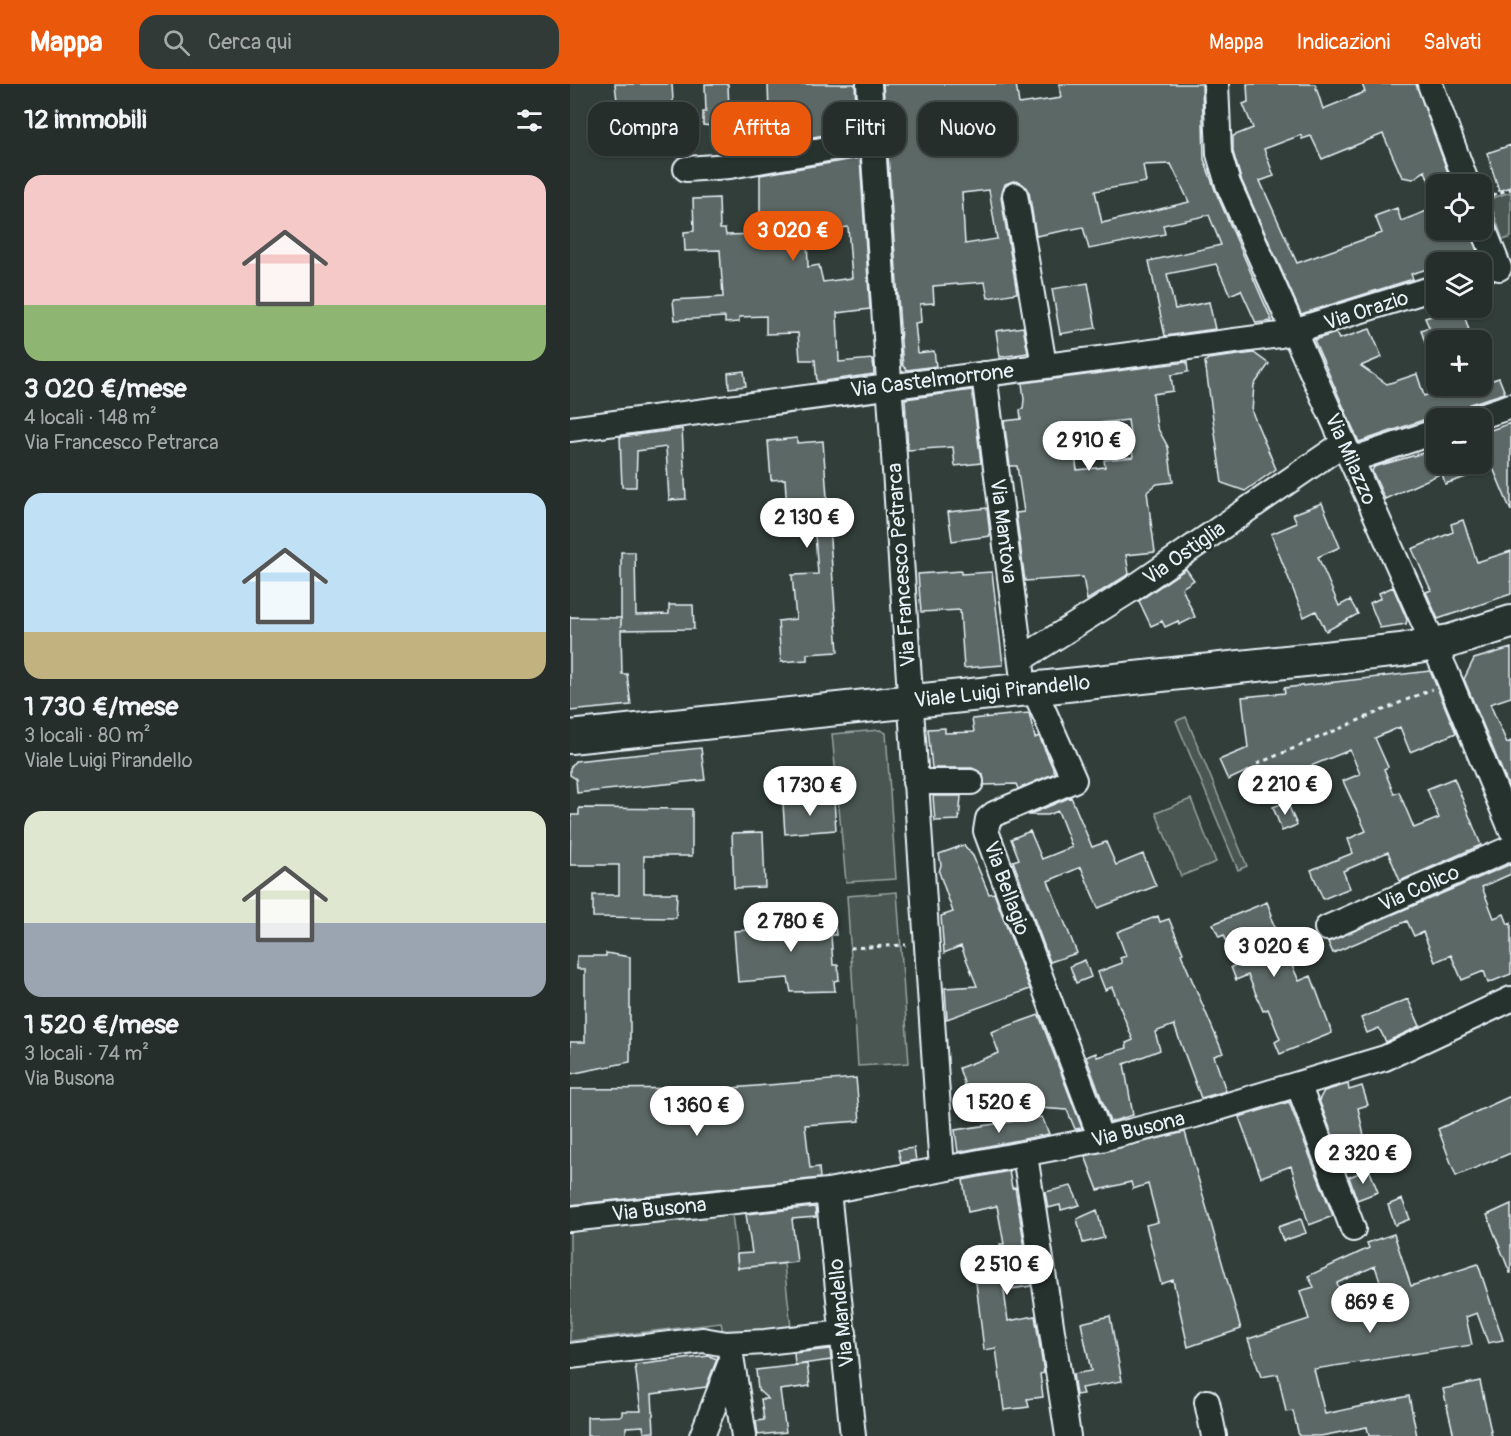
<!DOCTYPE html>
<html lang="it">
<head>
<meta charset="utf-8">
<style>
  body { margin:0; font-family:Pangolin,sans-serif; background:#323a37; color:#f1f3f6; height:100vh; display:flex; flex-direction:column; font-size:22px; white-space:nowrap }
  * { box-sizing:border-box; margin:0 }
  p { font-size:20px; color:#a4a8a9 }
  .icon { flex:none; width:33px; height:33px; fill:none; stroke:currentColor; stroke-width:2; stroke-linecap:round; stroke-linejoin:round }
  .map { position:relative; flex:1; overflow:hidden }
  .panel { display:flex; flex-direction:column; background:#262e2b; width:570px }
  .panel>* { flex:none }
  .top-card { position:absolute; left:18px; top:18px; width:570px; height:54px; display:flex; gap:12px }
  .tools { position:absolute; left:856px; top:90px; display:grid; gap:12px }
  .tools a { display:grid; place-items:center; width:66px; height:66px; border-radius:12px; background:#262e2b; box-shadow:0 2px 4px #0004,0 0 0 2px #424a47; font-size:30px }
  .price { position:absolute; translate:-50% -51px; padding:0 14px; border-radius:21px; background:#fff; color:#222; font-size:20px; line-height:39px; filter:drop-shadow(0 2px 3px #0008) }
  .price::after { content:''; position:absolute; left:50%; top:36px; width:18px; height:14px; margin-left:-9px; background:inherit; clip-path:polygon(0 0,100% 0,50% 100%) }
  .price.selected { background:#ea580c; color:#fff }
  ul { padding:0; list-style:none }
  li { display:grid; align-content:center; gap:12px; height:318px; padding:0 24px }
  li span { display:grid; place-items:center; height:186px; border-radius:18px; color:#555 }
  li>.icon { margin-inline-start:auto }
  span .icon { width:108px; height:108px; fill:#fffc; stroke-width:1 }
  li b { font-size:26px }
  h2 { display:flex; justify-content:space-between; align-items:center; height:72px; padding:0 24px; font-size:26px }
  .tag { padding:0 21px; border-radius:18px; background:#262e2b; box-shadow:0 2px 4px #0004,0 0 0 2px #424a47; font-size:21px; line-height:54px }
  .tag.selected { background:#ea580c; color:#fff }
  header { display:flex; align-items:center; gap:36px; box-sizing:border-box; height:84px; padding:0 30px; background:#ea580c; color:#fff }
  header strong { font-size:28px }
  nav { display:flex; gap:33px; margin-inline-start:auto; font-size:21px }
  .search { width:420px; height:54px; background:#323a37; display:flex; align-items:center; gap:15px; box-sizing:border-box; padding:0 21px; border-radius:18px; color:#a4a8a9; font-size:22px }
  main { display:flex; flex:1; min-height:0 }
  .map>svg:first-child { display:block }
  .green { fill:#495651; stroke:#98a4a4; stroke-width:1.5 }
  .building { fill:#5c6865; stroke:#e8f1f8; stroke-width:1.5; fill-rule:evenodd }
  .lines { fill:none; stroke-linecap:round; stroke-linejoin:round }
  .minor-casing { stroke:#e8f1f8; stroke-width:28 }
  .major-casing { stroke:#e8f1f8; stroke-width:36 }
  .path { stroke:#e8f1f8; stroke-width:3; stroke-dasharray:4.5 4.5; stroke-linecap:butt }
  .minor { stroke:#26332d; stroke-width:24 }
  .major { stroke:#26332d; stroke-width:32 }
  .labels { text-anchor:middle; stroke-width:5; stroke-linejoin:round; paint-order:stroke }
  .street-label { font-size:21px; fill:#e8f1f8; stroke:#26332d }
</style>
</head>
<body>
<header>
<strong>Mappa</strong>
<div class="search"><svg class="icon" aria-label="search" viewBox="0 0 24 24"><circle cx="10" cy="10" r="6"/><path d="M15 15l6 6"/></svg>Cerca qui</div>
<nav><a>Mappa</a><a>Indicazioni</a><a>Salvati</a></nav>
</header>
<main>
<section class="panel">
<h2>12 immobili<svg class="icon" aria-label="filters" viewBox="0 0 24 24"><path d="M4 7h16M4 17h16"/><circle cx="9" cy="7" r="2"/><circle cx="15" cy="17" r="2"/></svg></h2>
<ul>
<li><span style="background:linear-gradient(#f6c9c9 70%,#8fb573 0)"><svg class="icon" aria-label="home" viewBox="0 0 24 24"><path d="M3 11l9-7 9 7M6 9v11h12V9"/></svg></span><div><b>3 020 €/mese</b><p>4 locali · 148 m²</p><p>Via Francesco Petrarca</p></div></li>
<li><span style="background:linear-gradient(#bfe0f5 75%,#c2b280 0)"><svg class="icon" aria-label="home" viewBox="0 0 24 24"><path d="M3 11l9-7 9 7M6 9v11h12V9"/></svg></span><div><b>1 730 €/mese</b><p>3 locali · 80 m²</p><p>Viale Luigi Pirandello</p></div></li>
<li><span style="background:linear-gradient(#dfe7d0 60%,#9aa5b1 0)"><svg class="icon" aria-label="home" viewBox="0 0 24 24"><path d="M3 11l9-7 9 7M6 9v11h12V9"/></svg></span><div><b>1 520 €/mese</b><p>3 locali · 74 m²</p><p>Via Busona</p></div></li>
</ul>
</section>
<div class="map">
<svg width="941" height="1352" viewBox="0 0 941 1352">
  <rect width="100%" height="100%" fill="#323e39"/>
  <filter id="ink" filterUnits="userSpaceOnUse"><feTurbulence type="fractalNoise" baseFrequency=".0167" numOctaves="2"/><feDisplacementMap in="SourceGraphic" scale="12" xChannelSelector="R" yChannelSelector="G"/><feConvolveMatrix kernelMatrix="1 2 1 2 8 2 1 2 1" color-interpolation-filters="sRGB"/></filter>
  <g filter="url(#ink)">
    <path class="green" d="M941,108V153L933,156L919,115Z
      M616,633L677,782L668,786L606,637Z
      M310,646L316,649L326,795L276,798L262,650Z
      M621,715L646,778L611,792L586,729Z
      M327,808L339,979L288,982L277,812Z
      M162,1129L168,1184L214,1180L222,1253L153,1248L151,1239L0,1257V1147Z"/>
    <path class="building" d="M45,0H102L105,51H93L94,70L42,71V33H49Z
      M135,0H158L159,28H172V39L161,40L162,44L133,41V28H136Z
      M198,0H285L286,21L264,24L267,49L200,60Z
      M313,0H446L449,20L491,14L489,0H632L634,75L645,106L702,237L686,239L671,206L660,211L646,180L597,190L605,225L639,218L645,245L595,252L579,177L651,161L639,131L593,141L595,150L519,165L513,143L466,152L459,108L450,98L443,97L435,100L431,113L447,209L418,214L415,198L363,202L364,219L350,220L351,238L345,239L348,269L364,267L366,282L337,286L333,282L332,271ZM601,80L619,118L532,139L525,107L576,98L573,81ZM419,106L427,155L395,160L392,109Z
      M677,0H745L753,25L795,8L792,0H846L882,100H860L855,87L843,95L832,93L813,50L752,75L741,52L732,55L731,51L694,65L704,92L690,97L727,179L812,149L805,132L827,124L831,137L867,123V146H899L907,167L892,175L867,178V182L841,190L843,195L731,230L671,95L663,68V52L683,44L673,20L678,18Z
      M941,61V103L929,107L917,69Z
      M290,74L300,225L267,229L269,278L303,275L304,290L247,298L245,276H230L228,249L196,250V232L169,233V238L155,239V233L105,236L103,216L153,213L150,166L115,167L114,148L124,147L123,115L149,114L150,145H155L156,151L190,150V91ZM278,143L282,194L253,198L249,181L238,183L237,149Z
      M518,199L526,244L490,250L482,205Z
      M887,224H892L902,256H867V287H864L851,246L859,243L855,234Z
      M453,243L458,269L430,273L426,247Z
      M800,245L812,273L791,282L817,300L847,290L854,312L865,308L867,314L929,294L935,309L900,320L893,326L862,333L789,358L744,256L766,249L769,255Z
      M684,269L699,280L684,301L682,328L706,385L675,407L652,399L635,278L638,275Z
      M617,278L618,288L601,291L603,307L583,310L587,343L598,363L603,398L587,400L577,408L585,468L556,471L559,490L517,516L513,493L455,497L446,429L454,428L447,382H440L434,337L451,335L450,326L453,325L454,315L452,299ZM558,336L563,373L534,376L535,383L507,386L501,342Z
      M174,287L176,302L159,304L158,289Z
      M402,306L411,379L385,382L383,363L338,366L335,315Z
      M941,339V427L923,384L875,400L872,389L815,415L802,387L804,383L867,365V380H912V349Z
      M112,345L116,415L99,416L96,363L67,367L66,403H52L50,353Z
      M227,354V359L253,357L268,568L237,570V576L211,578L208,537L226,535L222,491L248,490L244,437L218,439L215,395L201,396L198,357Z
      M752,419L770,463L748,473L769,522L780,516L788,530L756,547L746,527L734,533L701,450L727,439L723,430Z
      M417,424L420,452L382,457L378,428Z
      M893,436L907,478L941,467V510L868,535L856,508L861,506L842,465L883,448L881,440Z
      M51,468H65L66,531L99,530V521H123L124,545L51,546L52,590H57L61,621L0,627V533L51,534V543Z
      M616,485L624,496L612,504L625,533L609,541L608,537L595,543L592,537L581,542L569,517Z
      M391,487V490L422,488L433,581L394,584L390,526L351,528L348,490Z
      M823,503L837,536L836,540L810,544L800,519L811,514L809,509Z
      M941,564V613L920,620L937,659L941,657V708L894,595L904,575Z
      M860,587L886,649L840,668L830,643L805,654L818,683L814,685L824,710L829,708L844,744L869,734L857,705L884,694L911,761L830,797L818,768L773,787L780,804L753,815L741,786L783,769L778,755L796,747L773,697L790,690L780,666L694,701L686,683L658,696L649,676L678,664L672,613L715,609L714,604Z
      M459,629L465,654L469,652L485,689L448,705L446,700L414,701L413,690L402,684H362L358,645L375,644V649L404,648L402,635Z
      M131,664L135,696L7,709L6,695L0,691V684L5,677Z
      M363,712H391L389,736L365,737Z
      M501,713L522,763L536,758L546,781L573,770L586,802L528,824L511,783L478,797L507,869L480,878L443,777L449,775L441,755L460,747L472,775L502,763L488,727L478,731H458Z
      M264,716L266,746L215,750L213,720Z
      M717,718L727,741L712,747L703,723Z
      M9,724L122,725V772H74V809H107L106,834L23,833V811H49V781H0L1,731H9Z
      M193,748L195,803L164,804L162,749Z
      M394,761L403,772L419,810L424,809L460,905L377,935L375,904L407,902L391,862L374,869L371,832L383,828L369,788L371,781L369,770Z
      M941,780V790L912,803L924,834L934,830L938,840L941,839V890L918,899L914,887L892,896L881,871L865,878L853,848L844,852L837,837L763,869L758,858Z
      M697,818L702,831L700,832L729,897L741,892L762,949L710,970L705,958L710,955L698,925L693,927L678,891L666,896L661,883L666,881L654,851L649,853L643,840Z
      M259,825L260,835L264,834L266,851H261L263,881H268L269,896L264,897L265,907L221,908L218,894L168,898L164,847L214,844L215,829Z
      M588,832L590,838L599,835L613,869L611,870L653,969L644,972L656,1007L631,1014L604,941L585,948L590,966L554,980L563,1031L540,1038L516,973L526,969L527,973L557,964L556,959L563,956L542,903L535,906L528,888L552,879L550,874L556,872L547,848Z
      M36,869L60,873V978L0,990V958H15V885H7V872H36Z
      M515,876L521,893L506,899L500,882Z
      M838,915L850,942L816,958L809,944L797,949L791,934Z
      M469,931L512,1044L505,1045L497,1026L453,1023L444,1002L401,1018L392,1013L394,999L389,984L429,969L421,948Z
      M286,994L290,1037L235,1041L240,1084L249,1083L250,1094L0,1121V1005L161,1004Z
      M778,1000L779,1006L792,1002L798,1021L788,1024L794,1052L784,1069L766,1060L749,1016L754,1007Z
      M941,1012V1069L886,1092L868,1045Z
      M719,1018L763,1132L739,1141L721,1082L691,1093L669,1033Z
      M472,1033L479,1050L388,1068L385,1046Z
      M615,1048L671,1245L618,1263L603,1196L591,1200L576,1141L588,1138L578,1100L563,1105L561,1098L528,1106L515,1072Z
      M344,1064L346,1076L331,1079L328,1066Z
      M799,1085L808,1108L787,1116L779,1093Z
      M439,1087L442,1104L445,1103L461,1202L434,1206L438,1237L465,1232L474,1289L470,1290L473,1313L457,1315L459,1323L434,1326L426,1264L414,1266L405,1190L434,1186L430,1160H434L427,1122L398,1128L393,1096Z
      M501,1102L510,1121L491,1126L490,1121L478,1124L475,1108Z
      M832,1115L840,1135L825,1141L818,1121Z
      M941,1120V1189H940L917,1131Z
      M245,1123L246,1133L222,1135L227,1178L168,1184L167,1170L182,1169L176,1130Z
      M527,1126L534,1154L513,1159L507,1135Z
      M731,1135L736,1149L713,1157L708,1143Z
      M824,1150L841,1202L908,1180L933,1256L918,1259L907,1229L896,1233L902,1261L744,1285L755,1330L839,1312L847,1352H799L797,1343L751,1352H729L723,1327L716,1328L708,1290L691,1293L678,1255L739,1235L730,1207L744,1203L738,1192L799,1164L797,1159ZM805,1182L814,1210L775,1223L767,1199Z
      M540,1232L552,1297L511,1304L513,1310L506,1311L503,1290L521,1287L511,1239Z
      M260,1265L261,1276L225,1281L224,1269Z
      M139,1272L147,1275L136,1303L82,1310L84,1348L74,1349L73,1342L56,1343V1352H17V1333L52,1332V1327H71L65,1281Z
      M237,1280L240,1302L210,1306L216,1348L188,1351L186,1337L194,1336L191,1315H198L188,1306L186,1286Z
      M910,1297L922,1352H884L873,1305Z"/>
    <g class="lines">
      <g class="minor-casing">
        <path id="minor" d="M299,0L372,1085
          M646,0L649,70L658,100L876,588L941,745
          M860,0L897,100
          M116,85L160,82L303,57
          M445,111L474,281
          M912,141L929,184
          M414,290L452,587
          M905,334L941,322
          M0,345L710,251L867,203
          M781,376L867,347
          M451,575L559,507L774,359
          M463,603L504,696L424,730L418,735L416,747L531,1055
          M345,698H401
          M757,844L941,764
          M728,1000L783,1145
          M455,1071L498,1352
          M258,1107L283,1352
          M0,1135L258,1107L531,1055L625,1031L815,974L941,915
          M159,1260L174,1352
          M0,1272L133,1256L156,1260L195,1258L274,1249
          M637,1318L644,1352
          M132,1352L161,1278"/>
      </g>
      <g class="major-casing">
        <path id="major" d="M0,653L831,566L880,557L941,538"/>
      </g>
      <path class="path" d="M913,114L941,105
        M687,680L862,605
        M280,864L336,861"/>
      <use href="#minor" class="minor"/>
      <use href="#major" class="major"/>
    </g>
  </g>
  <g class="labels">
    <g class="street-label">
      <text transform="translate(796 226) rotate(-18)" y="7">Via Orazio</text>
      <text transform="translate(362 296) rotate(-7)" y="7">Via Castelmorrone</text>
      <text transform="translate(781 375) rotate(66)" y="7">Via Milazzo</text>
      <text transform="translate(434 447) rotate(83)" y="7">Via Mantova</text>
      <text transform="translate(614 469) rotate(-35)" y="7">Via Ostiglia</text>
      <text transform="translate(331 481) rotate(-94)" y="7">Via Francesco Petrarca</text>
      <text transform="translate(432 607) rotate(-6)" y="7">Viale Luigi Pirandello</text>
      <text transform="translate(437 804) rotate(70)" y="7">Via Bellagio</text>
      <text transform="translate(849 804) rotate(-24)" y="7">Via Colico</text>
      <text transform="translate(568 1045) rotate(-14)" y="7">Via Busona</text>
      <text transform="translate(89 1125) rotate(-6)" y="7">Via Busona</text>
      <text transform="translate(271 1229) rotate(-96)" y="7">Via Mandello</text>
    </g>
  </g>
</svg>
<div class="tools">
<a><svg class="icon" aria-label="locate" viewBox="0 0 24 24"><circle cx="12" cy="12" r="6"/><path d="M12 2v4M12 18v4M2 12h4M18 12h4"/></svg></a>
<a><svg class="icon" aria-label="layers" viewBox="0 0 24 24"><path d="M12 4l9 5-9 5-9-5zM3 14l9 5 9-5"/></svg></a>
<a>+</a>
<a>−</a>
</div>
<b class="price selected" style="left:223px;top:178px">3 020 €</b>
<b class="price" style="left:519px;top:388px">2 910 €</b>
<b class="price" style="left:237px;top:465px">2 130 €</b>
<b class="price" style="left:715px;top:732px">2 210 €</b>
<b class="price" style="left:240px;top:733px">1 730 €</b>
<b class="price" style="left:221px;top:869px">2 780 €</b>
<b class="price" style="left:704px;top:894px">3 020 €</b>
<b class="price" style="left:429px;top:1050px">1 520 €</b>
<b class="price" style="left:127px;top:1053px">1 360 €</b>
<b class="price" style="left:793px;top:1101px">2 320 €</b>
<b class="price" style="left:437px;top:1212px">2 510 €</b>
<b class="price" style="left:800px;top:1250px">869 €</b>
<div class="top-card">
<a class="tag">Compra</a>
<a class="tag selected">Affitta</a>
<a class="tag">Filtri</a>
<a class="tag">Nuovo</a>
</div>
</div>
</main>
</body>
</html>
